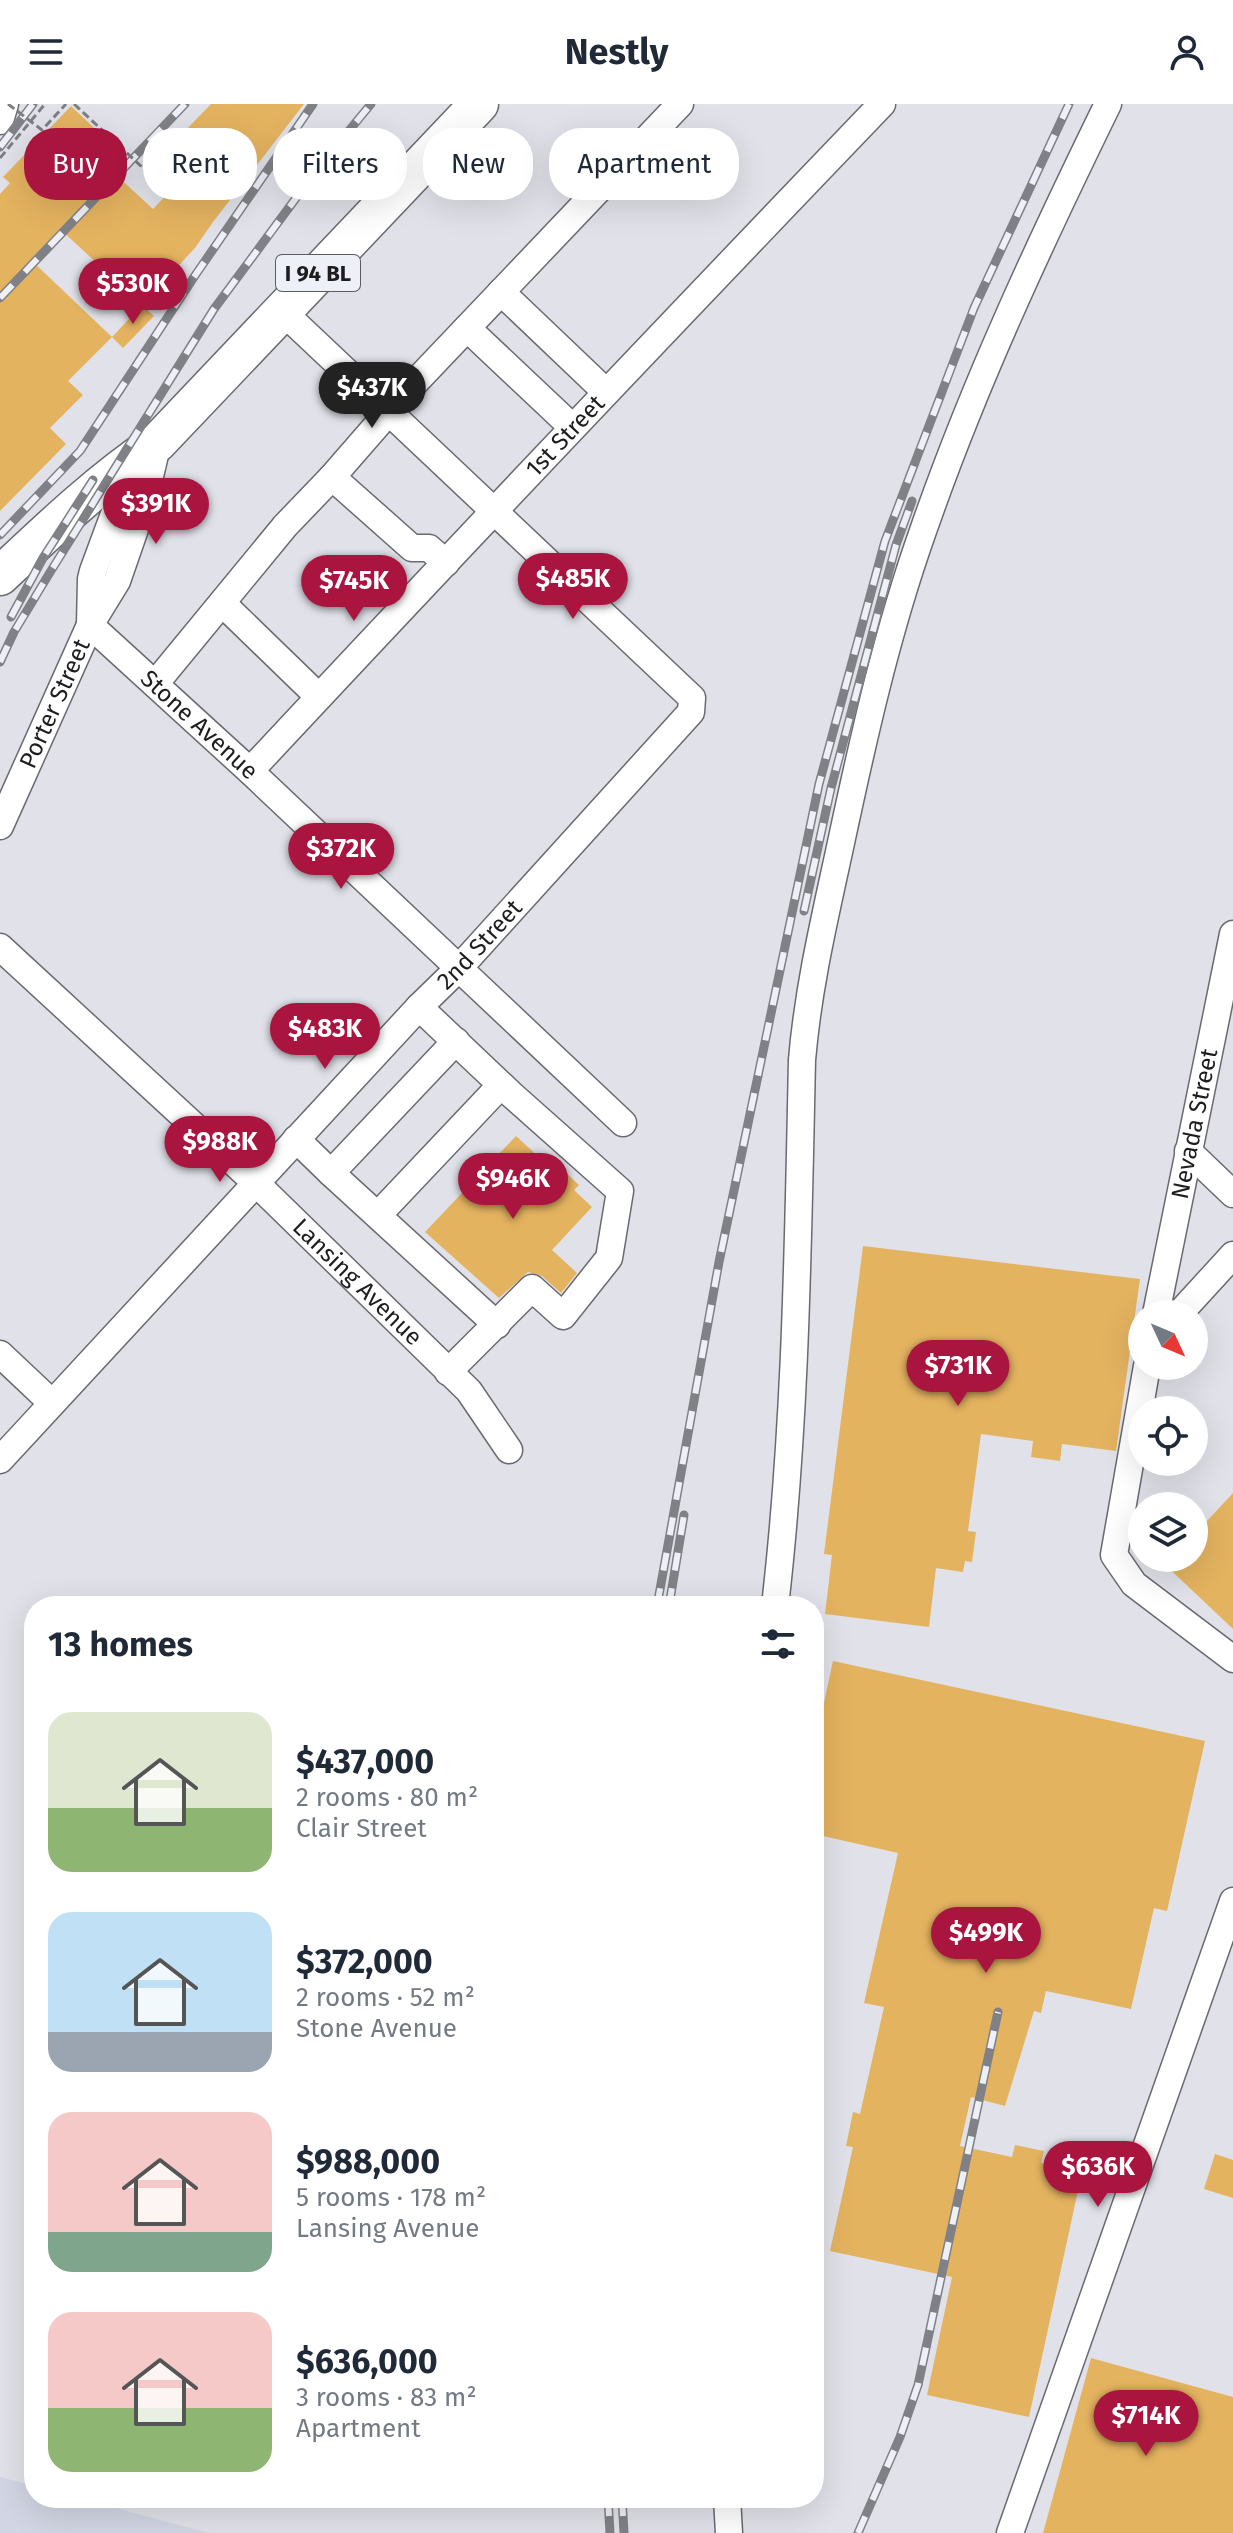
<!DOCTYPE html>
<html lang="en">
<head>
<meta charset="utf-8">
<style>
  body { margin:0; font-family:"Fira Sans",sans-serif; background:#f2f2f3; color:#1f2937; height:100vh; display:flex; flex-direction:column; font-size:30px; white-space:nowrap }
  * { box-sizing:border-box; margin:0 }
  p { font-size:26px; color:#747a83 }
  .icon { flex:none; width:44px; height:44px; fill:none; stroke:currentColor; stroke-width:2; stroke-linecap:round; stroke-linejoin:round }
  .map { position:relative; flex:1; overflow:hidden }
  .drawer { position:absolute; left:24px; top:1492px; width:800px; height:912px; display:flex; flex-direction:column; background:#fff; border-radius:32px; box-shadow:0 8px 32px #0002 }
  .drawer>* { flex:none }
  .guide { position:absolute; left:24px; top:24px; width:800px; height:72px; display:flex; gap:16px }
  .needle { width:52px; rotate:134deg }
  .buttons { position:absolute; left:1128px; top:1196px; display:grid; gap:16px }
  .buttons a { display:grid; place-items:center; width:80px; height:80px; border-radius:50%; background:#fff; box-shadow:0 8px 32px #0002; font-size:40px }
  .price { position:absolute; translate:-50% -68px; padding:0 18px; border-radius:28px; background:#aa1540; color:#fff; font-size:26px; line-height:52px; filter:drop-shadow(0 2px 4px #0008) }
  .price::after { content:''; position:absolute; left:50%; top:48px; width:24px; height:18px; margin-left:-12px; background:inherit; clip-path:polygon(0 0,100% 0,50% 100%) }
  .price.on { background:#222; color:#fff }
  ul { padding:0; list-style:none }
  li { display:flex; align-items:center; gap:24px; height:200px; padding:0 24px }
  li span { display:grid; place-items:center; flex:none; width:224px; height:160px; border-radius:24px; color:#555 }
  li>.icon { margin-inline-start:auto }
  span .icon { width:96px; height:96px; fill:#fffc; stroke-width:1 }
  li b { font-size:34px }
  h2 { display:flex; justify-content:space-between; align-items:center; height:96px; padding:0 24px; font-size:34px }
  .chip { padding:0 28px; border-radius:32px; background:#fff; box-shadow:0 8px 32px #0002; font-size:28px; line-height:72px }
  .chip.on { background:#aa1540; color:#fff }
  header { display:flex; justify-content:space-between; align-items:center; height:104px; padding:0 24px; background:#fff; font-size:36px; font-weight:700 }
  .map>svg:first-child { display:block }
  .built { fill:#d2d6e4 }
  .building { fill:#e4b360 }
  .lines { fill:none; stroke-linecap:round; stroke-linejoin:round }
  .minor-casing { stroke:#696a70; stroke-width:29 }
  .highway-casing { stroke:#696a70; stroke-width:41 }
  .path { stroke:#7e7f84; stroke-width:3; stroke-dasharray:8 4; stroke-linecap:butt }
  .minor { stroke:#fff; stroke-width:26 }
  .highway { stroke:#fff; stroke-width:38 }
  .rail-casing { stroke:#808186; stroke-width:9 }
  .rail { stroke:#eef0f7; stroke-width:6; stroke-dasharray:18; stroke-linecap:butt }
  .path-bridge { stroke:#7e7f84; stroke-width:3; stroke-dasharray:8 4; stroke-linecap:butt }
  .labels { text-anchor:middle; stroke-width:6; stroke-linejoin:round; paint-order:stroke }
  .shield { fill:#eef0f7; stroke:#5c5c60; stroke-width:2 }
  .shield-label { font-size:22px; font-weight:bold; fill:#1d1d20 }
  .street-label { font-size:24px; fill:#1d1d20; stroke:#eef0f7 }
</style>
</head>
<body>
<header><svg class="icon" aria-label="menu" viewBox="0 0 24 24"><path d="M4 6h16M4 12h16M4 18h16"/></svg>Nestly<svg class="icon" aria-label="person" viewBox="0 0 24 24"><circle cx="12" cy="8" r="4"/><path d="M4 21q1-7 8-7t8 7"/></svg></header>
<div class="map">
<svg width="1233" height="2429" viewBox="0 0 1233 2429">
  <rect width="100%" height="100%" fill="#e1e2e9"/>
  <path class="built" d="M0,2373L34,2382V2394H78L209,2429H0Z"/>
  <path class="building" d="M211,0H304L213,118L195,144L142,201L60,125L31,156L112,233L68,277L83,291L50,324L66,340L0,407V90L10,79L3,73L71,2L127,55L114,69L153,105L175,82L152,61Z
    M142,201L154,212L123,244L112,233Z
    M516,1032L541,1055L546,1050L579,1081L574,1086L592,1103L552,1146L577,1169L561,1189L542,1172L528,1168L499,1194L425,1128Z
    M863,1142L1140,1175L1116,1347L1062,1340L1060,1357L1031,1353L1033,1337L981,1330L968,1427L976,1428L972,1458L965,1457L963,1468L936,1464L929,1523L825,1510L832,1451L824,1450Z
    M1233,1389V1525L1158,1454H1194V1431Z
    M833,1557L1205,1637L1167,1807L1154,1804L1131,1905L1046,1887L1041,1909L1034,1907L1005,2002L971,1993L960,2042L1012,2053L1015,2041L1044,2047L1041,2059L1082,2068L1029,2313L927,2291L952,2173L830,2147L853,2043L846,2042L853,2008L860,2010L884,1903L864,1899L898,1749L814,1730V1645Z
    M1215,2050L1233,2056V2094L1204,2085Z
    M1091,2254L1233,2293V2429H1043Z"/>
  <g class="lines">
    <g class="minor-casing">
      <g id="minor">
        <path d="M0,17L5,0"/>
        <path d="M501,188L606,288"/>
        <path d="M467,224L572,323"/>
        <path d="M446,459L429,444H412L332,373L406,288L680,0"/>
        <path d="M222,499L319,593"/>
        <path id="s1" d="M90,521L250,667L623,1019"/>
        <path d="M90,521L91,475L93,467L120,394L145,357"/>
        <path d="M155,580L285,422L332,373"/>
        <path id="s2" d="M250,667C459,443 670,221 882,0"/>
        <path id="s3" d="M0,722L90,521L117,477L143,402L158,338"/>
        <path id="s4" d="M0,843L256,1079L469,1287L509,1346"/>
        <path d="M419,903L512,991L620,1087L609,1154L563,1212L532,1184L448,1268"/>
        <path d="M456,937L331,1069L497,1221"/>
        <path d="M296,1035L331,1069"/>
        <path d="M1188,1047L1233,1090"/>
        <path d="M378,1111L501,981"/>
        <path id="s5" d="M1156,1210L1233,830"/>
        <path d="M1179,1210L1233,1151"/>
        <path d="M0,1250L52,1299"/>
        <path d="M1147,1262L1114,1451L1134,1480L1233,1555"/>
        <path id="s6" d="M0,1356L419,903L459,864L691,608L692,594L282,207"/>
        <path d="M775,1502C796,1321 798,1138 802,956C808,885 824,817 839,748C862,640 886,531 923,427C974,280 1040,139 1108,0"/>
        <path d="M727,2394L729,2429"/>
        <path d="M1010,2429L1233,1797"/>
      </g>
    </g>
    <g class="highway-casing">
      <path id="highway" d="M0,472C52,423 98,379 158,338L479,0"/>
    </g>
    <path class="path" d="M0,54L45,0"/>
    <use href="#minor" class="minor"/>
    <use href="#highway" class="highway"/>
    <g class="rail-casing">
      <path id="rail" d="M0,43L33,0
        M0,194L185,0
        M0,431L80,347L194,173L313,0
        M11,513L43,454L93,376
        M0,558L14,528L49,470L214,205L319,63L371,0
        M804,807L831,684L896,441L912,397
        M657,1502L719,1158L819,680L885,437L974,204L1069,0
        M669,1502L684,1411
        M608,2394L610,2429
        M622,2394L624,2429
        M858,2429L900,2333L918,2281L998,1908"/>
    </g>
    <use href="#rail" class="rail"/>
    <path class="path-bridge" d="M8,0L42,26L66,0
      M74,0L169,88"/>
  </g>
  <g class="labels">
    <rect class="shield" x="276" y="151" width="84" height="36" rx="6"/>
    <g class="shield-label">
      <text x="318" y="177">I 94 BL</text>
    </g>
    <g class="street-label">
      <text dy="8" stroke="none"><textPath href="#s2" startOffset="460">1st Street</textPath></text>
      <text dy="8" stroke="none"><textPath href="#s3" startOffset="134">Porter Street</textPath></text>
      <text dy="8" stroke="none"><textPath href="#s1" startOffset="148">Stone Avenue</textPath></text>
      <text dy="8" stroke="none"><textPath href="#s6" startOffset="704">2nd Street</textPath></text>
      <text dy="8" stroke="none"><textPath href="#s5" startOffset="194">Nevada Street</textPath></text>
      <text dy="8" stroke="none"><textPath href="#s4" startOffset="490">Lansing Avenue</textPath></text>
    </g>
  </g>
</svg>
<div class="buttons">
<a><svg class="needle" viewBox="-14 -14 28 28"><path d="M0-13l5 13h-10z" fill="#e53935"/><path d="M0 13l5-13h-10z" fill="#747a83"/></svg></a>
<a><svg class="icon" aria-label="locate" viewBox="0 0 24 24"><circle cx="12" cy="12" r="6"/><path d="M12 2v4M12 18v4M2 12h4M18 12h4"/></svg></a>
<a><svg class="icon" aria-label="layers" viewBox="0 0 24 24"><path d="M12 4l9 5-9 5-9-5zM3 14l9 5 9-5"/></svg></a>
</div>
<b class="price" style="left:133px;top:222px">$530K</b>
<b class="price on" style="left:372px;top:326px">$437K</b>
<b class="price" style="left:156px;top:442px">$391K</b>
<b class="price" style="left:573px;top:517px">$485K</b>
<b class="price" style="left:354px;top:519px">$745K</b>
<b class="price" style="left:341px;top:787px">$372K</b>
<b class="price" style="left:325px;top:967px">$483K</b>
<b class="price" style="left:220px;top:1080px">$988K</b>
<b class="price" style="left:513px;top:1117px">$946K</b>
<b class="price" style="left:958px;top:1304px">$731K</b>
<b class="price" style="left:986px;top:1871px">$499K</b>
<b class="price" style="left:1098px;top:2105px">$636K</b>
<b class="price" style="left:1146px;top:2354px">$714K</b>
<div class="guide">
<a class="chip on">Buy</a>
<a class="chip">Rent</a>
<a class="chip">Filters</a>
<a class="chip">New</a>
<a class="chip">Apartment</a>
</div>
<section class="drawer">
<h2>13 homes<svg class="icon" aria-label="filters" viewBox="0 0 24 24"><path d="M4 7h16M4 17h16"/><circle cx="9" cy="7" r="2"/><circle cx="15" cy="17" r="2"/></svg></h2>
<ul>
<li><span style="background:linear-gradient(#dfe7d0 60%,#8fb573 0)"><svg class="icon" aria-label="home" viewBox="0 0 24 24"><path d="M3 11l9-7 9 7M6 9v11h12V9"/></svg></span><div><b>$437,000</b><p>2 rooms · 80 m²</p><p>Clair Street</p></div></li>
<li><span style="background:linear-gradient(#bfe0f5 75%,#9aa5b1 0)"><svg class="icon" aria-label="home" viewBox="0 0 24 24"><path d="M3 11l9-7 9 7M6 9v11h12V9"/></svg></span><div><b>$372,000</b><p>2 rooms · 52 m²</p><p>Stone Avenue</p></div></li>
<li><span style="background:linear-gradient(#f6c9c9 75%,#7fa58c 0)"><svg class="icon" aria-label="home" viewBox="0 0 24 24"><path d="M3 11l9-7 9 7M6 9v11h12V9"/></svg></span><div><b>$988,000</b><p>5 rooms · 178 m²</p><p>Lansing Avenue</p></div></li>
<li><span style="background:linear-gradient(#f6c9c9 60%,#8fb573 0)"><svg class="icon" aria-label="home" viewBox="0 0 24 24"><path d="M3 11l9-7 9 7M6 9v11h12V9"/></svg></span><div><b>$636,000</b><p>3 rooms · 83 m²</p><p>Apartment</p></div></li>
</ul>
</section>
</div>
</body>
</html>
